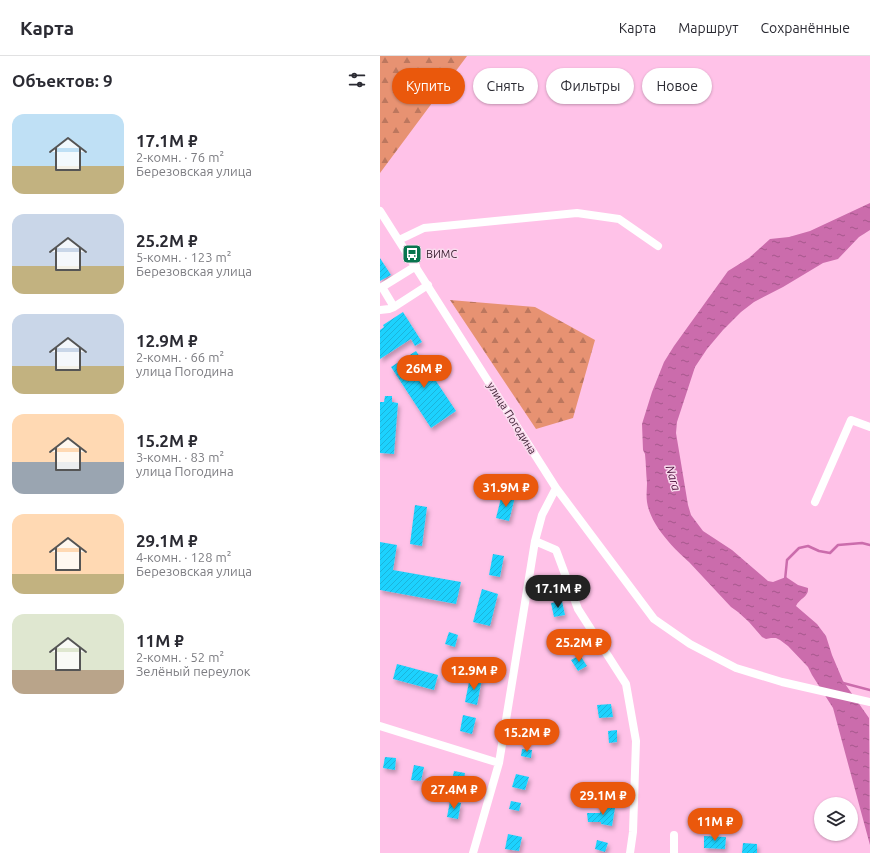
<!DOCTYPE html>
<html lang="ru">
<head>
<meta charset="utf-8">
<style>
  body { margin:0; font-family:Ubuntu,sans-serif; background:#f2f2f3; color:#2b2b33; height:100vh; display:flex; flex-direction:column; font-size:15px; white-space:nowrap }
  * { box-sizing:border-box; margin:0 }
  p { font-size:13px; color:#7c7c81 }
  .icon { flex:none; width:22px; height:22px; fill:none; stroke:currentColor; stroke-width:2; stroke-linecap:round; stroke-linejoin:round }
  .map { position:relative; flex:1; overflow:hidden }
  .drawer { display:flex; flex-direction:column; background:#fff; width:380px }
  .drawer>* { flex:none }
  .hud { position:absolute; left:12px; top:12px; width:380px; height:36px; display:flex; gap:8px }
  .controls { position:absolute; left:434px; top:741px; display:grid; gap:8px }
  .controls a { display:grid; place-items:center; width:44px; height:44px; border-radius:50%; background:#fff; box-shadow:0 1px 3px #0004; font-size:20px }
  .price { position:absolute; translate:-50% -34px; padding:0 9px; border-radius:14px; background:#ea580c; color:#fff; font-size:13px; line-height:26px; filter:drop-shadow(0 1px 2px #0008) }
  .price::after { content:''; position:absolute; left:50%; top:24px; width:12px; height:9px; margin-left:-6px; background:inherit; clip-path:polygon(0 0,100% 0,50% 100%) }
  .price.current { background:#222; color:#fff }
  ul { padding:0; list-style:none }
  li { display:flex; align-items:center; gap:12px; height:100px; padding:0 12px }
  li span { display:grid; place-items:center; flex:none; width:112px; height:80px; border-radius:12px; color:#555 }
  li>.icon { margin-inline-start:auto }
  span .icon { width:48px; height:48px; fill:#fffc; stroke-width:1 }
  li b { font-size:17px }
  h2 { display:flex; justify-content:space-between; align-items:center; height:48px; padding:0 12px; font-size:17px }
  .chip { padding:0 14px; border-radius:18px; background:#fff; box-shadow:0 1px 3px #0004; font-size:14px; line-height:36px }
  .chip.current { background:#ea580c; color:#fff }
  header { display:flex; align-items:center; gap:24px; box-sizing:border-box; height:56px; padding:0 20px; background:#fff; border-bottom:1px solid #e1e1e2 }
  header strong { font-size:19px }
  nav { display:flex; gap:22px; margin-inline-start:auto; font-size:14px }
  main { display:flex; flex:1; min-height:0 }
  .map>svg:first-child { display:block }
  .forest { fill:url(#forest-firs) }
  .water { fill:url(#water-ripples) }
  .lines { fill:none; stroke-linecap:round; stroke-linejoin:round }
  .stream { stroke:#cb6cac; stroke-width:2.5 }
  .building { fill:url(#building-hatch); filter:url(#shadow) }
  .minor { stroke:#fff; stroke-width:8 }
  .labels { text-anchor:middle; stroke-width:3; stroke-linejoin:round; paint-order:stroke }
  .poi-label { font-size:11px; fill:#391d30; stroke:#f9daed; text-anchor:start }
  .street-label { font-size:11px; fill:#391d30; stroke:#f9daed }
  .water-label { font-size:12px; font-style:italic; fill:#4c103b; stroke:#f9daed }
</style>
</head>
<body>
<header>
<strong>Карта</strong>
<nav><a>Карта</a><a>Маршрут</a><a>Сохранённые</a></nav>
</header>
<main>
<section class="drawer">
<h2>Объектов: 9<svg class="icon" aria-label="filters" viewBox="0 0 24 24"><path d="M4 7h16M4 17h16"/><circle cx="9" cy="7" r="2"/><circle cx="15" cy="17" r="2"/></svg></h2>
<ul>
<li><span style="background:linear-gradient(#bfe0f5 65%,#c2b280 0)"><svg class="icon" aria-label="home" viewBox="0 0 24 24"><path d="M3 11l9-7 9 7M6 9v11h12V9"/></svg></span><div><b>17.1M ₽</b><p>2-комн. · 76 m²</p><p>Березовская улица</p></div></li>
<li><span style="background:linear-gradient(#c9d6e8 65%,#c2b280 0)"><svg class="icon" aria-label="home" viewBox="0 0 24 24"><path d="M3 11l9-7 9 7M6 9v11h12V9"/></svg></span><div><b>25.2M ₽</b><p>5-комн. · 123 m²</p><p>Березовская улица</p></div></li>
<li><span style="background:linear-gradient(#c9d6e8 65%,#c2b280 0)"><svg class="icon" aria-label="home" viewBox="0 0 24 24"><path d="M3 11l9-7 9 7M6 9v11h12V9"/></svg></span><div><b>12.9M ₽</b><p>2-комн. · 66 m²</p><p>улица Погодина</p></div></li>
<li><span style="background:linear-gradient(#ffd9b3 60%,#9aa5b1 0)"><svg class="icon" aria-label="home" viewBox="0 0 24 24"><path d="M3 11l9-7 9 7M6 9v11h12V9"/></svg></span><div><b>15.2M ₽</b><p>3-комн. · 83 m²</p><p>улица Погодина</p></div></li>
<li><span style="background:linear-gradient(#ffd9b3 75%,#c2b280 0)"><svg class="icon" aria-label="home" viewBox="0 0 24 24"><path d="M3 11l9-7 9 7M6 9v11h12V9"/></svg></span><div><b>29.1M ₽</b><p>4-комн. · 128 m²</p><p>Березовская улица</p></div></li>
<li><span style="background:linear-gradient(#dfe7d0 70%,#b9a48a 0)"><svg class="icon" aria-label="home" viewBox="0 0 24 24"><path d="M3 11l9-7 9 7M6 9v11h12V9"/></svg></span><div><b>11M ₽</b><p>2-комн. · 52 m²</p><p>Зелёный переулок</p></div></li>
</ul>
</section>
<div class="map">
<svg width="490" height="797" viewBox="0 0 490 797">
  <defs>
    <pattern id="forest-firs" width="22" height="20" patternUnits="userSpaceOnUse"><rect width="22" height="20" fill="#e79272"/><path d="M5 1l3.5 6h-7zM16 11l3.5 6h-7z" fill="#bc775e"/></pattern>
    <pattern id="water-ripples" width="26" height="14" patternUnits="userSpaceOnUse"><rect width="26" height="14" fill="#cb6cac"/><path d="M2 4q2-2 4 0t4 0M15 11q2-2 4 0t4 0" fill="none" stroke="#a6588c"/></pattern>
    <pattern id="building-hatch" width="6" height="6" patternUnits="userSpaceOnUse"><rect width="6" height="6" fill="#1fd2fe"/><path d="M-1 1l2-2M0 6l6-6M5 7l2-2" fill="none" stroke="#1db4da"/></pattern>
    <filter id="shadow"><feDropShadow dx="2" dy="3.5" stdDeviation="2" flood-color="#0004"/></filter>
  </defs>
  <rect width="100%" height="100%" fill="#ffc2e8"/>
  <path class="forest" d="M0,0H87L0,117Z
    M70,244L155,251L215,284L193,362L156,373Z"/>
  <path class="water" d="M490,147V174L479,181L458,203L443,207L403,231L374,246L361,256L343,274L327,293L315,311L297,366L296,377L308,449L311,459L323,475L352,494L388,525L393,526L406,521L418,529L428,532C429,541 420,542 416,550L437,568L446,580L452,599L463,625L489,662L490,789L453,652L432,619L428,611L408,590L400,584L396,582H391L386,583L382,581L369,566L358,556L351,551L309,506C293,492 270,468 267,446C266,439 267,433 267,427C266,417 266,408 265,398L263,394L262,368L272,336L284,306L294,290L348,215L369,202L390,183L409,181L430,175Z"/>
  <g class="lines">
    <path class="stream" d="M405,524L407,504L419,492L428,490L439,495L450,497L458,489L482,487L490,489
      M463,627L490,634"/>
  </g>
  <path class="building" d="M0,202L11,219L0,225Z
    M23,256L42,286L35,290L31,283L0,303V274L4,271L3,269Z
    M36,295L76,355L51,372L11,311Z
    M5,340H12V346L18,347L14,398L0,397V346H4Z
    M122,438L135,441L129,465L116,462Z
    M35,449L47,451L42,490L30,488Z
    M0,486L17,489L13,514L81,526L76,548L0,534Z
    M113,498L124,500L120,521L109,519Z
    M102,533L118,538L110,570L93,566Z
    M182,545L185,559L174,561L171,547Z
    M69,576L78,579L75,591L65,588Z
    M200,599L207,610L198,615L191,604Z
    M17,608L58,619L54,634L13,623Z
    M90,621L102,623L97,649L85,646Z
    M231,648L233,661L219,662L217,649Z
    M83,659L96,662L92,678L80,675Z
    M146,663H159V678H146Z
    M237,674V686L229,687L228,675Z
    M142,693L152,694L151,702L141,700Z
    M5,701L16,702L15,714L3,712Z
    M34,709L44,711L41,725L31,724Z
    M74,715L85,717L83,727L72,725Z
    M136,718L149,721L145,734L132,731Z
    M227,726H238V734L227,733Z
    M70,745L81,747L78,763L67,761Z
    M131,745L141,747L139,755L129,753Z
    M222,749L235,752L232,770L221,768V766H208L207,757H220Z
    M128,778L142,781L139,795L125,793Z
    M324,780L346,781L345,793L324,792Z
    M217,784L228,787L225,796L215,793Z
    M363,787L377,788V797H362Z"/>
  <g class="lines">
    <path class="minor" d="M0,155L176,432L162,459L155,485L119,707L93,797
      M19,184L44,172L197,157L239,163L278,190
      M14,251L2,231L36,210
      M0,254L9,253L14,251L48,229
      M176,432L274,563L310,588L356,612L402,626L490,646
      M435,446L471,364L490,371
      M155,485L176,494L198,553L246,628L256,685L253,776L250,797
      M0,670L119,707
      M294,797V779"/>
  </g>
  <defs>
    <g id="bus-square" transform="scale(1)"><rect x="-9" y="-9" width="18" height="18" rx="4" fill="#08754e" stroke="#f9daed"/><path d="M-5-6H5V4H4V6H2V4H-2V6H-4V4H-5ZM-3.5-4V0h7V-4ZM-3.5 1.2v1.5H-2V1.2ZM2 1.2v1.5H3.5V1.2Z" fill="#fff"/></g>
  </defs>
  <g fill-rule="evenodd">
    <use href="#bus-square" x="32" y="198"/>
  </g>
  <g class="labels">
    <g class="poi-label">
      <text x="46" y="202">ВИМС</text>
    </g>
    <g class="street-label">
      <text transform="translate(132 362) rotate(58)" y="4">улица Погодина</text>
    </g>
    <g class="water-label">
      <text transform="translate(293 422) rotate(74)" y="4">Nara</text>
    </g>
  </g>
</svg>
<div class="controls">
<a><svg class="icon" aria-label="layers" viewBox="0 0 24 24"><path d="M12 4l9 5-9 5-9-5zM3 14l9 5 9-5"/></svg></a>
</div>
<b class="price" style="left:44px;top:333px">26M ₽</b>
<b class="price" style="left:126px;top:452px">31.9M ₽</b>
<b class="price current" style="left:178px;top:553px">17.1M ₽</b>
<b class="price" style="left:199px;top:607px">25.2M ₽</b>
<b class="price" style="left:94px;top:635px">12.9M ₽</b>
<b class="price" style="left:147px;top:697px">15.2M ₽</b>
<b class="price" style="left:74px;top:754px">27.4M ₽</b>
<b class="price" style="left:223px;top:760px">29.1M ₽</b>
<b class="price" style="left:335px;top:786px">11M ₽</b>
<div class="hud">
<a class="chip current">Купить</a>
<a class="chip">Снять</a>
<a class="chip">Фильтры</a>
<a class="chip">Новое</a>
</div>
</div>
</main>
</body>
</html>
